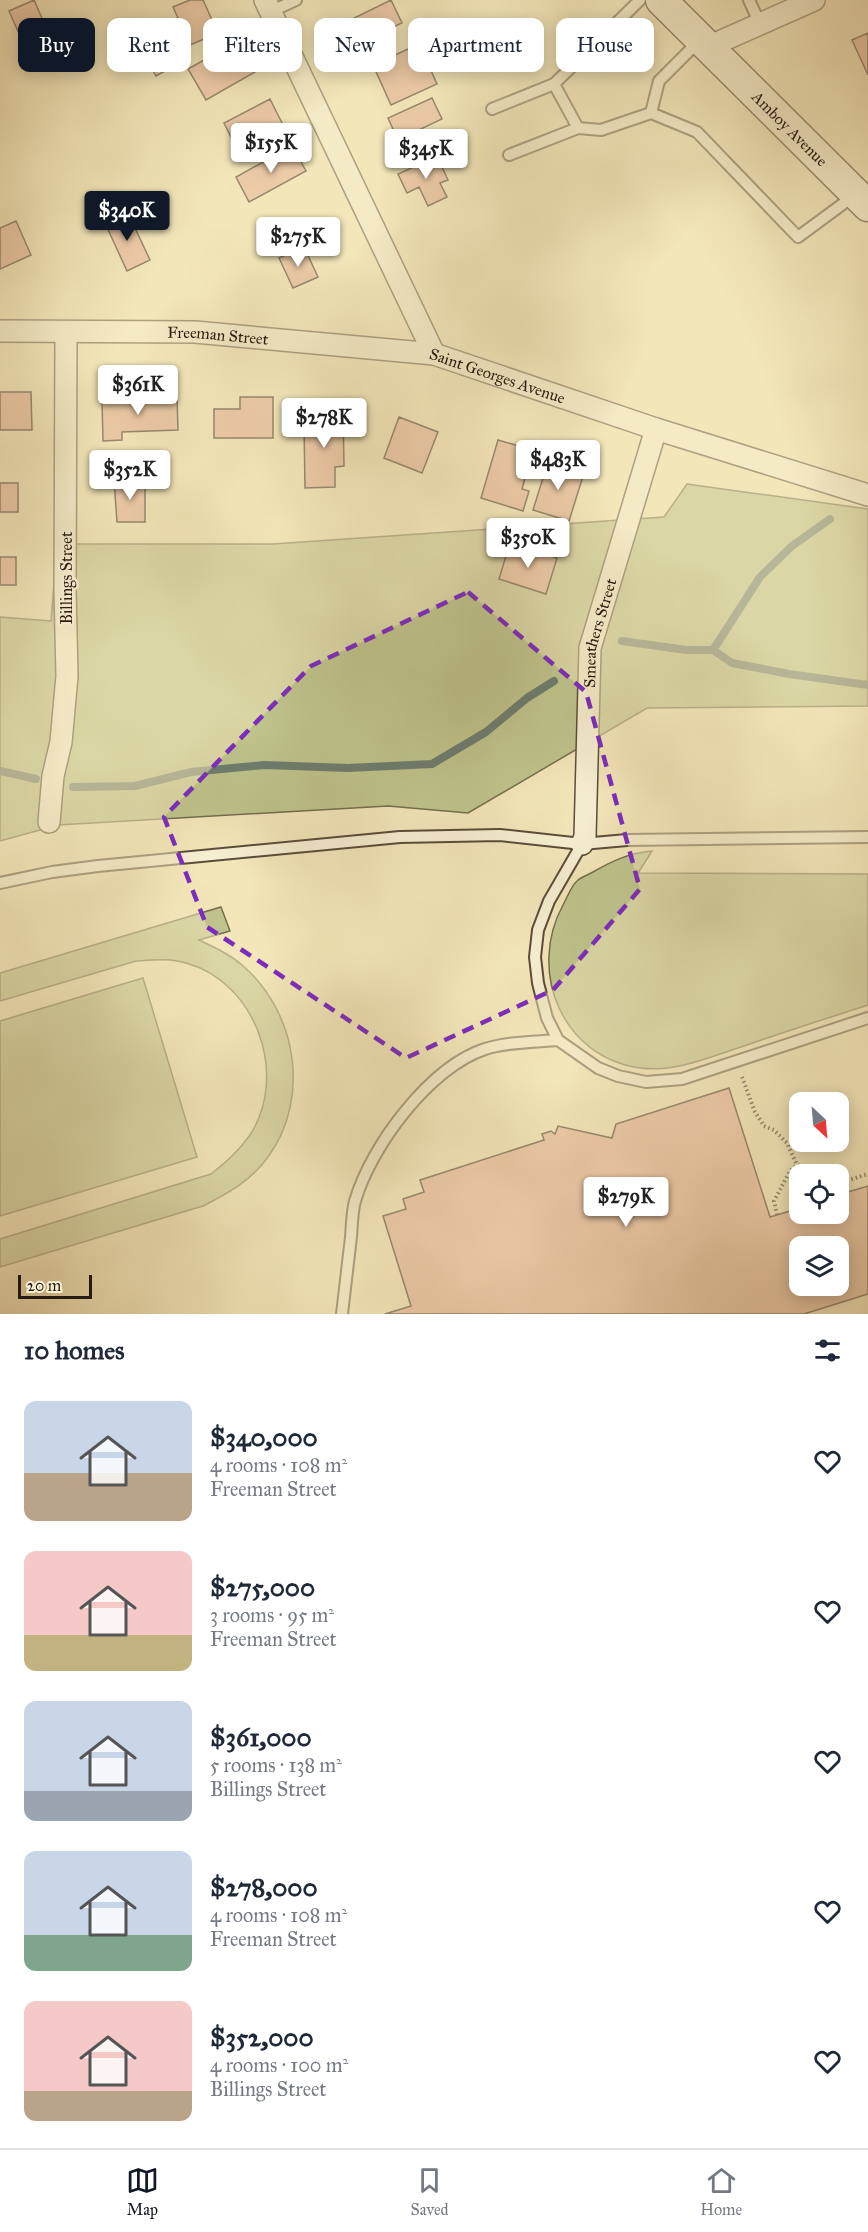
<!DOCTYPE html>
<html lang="en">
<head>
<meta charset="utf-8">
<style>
  body { margin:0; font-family:"IM FELL Great Primer",serif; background:#f2f2f3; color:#1f2937; height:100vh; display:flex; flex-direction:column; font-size:22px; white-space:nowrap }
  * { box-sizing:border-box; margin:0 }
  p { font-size:20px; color:#747a83 }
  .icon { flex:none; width:33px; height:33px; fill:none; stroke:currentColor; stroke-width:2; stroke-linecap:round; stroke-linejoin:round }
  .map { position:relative; height:1314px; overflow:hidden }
  .side { display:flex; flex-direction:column; background:#fff; flex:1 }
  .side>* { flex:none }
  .top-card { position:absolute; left:18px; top:18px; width:832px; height:54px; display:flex; gap:12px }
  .needle { width:39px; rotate:154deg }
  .buttons { position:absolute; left:789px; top:1092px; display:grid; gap:12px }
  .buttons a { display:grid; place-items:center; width:60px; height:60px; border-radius:12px; background:#fff; box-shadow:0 3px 15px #0003; font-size:30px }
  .scale { position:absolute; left:18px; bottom:15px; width:74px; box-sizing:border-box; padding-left:6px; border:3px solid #281911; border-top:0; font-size:16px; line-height:21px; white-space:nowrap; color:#281911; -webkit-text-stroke:4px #f7efd2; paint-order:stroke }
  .price { position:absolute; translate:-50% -51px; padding:0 14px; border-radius:6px; background:#fff; color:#222; font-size:20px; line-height:39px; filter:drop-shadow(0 2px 3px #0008) }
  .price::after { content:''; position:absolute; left:50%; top:36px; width:18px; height:14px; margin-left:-9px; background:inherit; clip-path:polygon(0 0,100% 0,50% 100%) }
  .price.selected { background:#111827; color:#fff }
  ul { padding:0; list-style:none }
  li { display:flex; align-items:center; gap:18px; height:150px; padding:0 24px }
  li span { display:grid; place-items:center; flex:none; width:168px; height:120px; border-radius:12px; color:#555 }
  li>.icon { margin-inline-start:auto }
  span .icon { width:72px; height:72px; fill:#fffc; stroke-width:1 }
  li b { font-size:26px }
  h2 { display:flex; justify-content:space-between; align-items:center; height:72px; padding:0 24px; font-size:26px }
  .chip { padding:0 21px; border-radius:12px; background:#fff; box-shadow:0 3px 15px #0003; font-size:21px; line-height:54px }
  .chip.selected { background:#111827; color:#fff }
  .tab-bar { display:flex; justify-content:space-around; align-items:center; height:84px; border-top:2px solid #e0e1e3; background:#fff; font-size:16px; color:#747a83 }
  .tab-bar a { display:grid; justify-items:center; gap:3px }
  .tab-bar .selected { color:#111827 }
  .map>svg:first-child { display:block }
  .green { fill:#bfc48c; stroke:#746e4e; stroke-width:1.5 }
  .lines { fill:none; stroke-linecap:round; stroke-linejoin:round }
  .stream { stroke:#6d7d6f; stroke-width:8 }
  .building { fill:#e4ac90; stroke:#281911; stroke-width:1.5; fill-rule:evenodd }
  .service-casing { stroke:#5b4c3b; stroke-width:14 }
  .minor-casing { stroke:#5b4c3b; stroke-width:24 }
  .secondary-casing { stroke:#281911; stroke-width:33 }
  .path { stroke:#281911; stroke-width:4; stroke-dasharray:1.5 3; stroke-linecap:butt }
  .service { stroke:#f7efd2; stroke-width:10 }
  .minor { stroke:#f7efd2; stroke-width:21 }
  .secondary { stroke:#f7efd2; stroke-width:30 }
  .marked { fill:none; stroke:#7b2cbf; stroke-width:4.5; stroke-dasharray:12 8; stroke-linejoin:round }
  .labels { text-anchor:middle; stroke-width:5; stroke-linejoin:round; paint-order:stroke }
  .street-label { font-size:16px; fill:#281911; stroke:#f7efd2 }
</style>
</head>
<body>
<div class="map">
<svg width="868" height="1314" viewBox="0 0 868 1314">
  <rect width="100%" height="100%" fill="#f3e6b9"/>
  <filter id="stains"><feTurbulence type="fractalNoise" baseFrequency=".00333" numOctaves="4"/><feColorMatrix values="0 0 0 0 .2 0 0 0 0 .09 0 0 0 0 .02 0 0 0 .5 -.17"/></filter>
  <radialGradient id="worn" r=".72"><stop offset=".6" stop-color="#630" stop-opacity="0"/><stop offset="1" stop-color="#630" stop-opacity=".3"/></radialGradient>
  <path class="green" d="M687,484L868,509V706L647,708L468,813L388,806L58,825L0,841V617L51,621L57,544H273L664,517Z
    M652,851L638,873L868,874V1005C828,1018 787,1031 747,1045C715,1055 675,1073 641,1068C562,1058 527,971 563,905C567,898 571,886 577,881C581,877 588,875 593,872C612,861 629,853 652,851Z
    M221,907L230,931L199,940C214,947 229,954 242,965C297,1012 311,1098 268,1157C252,1180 227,1194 203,1206L0,1267V1239L211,1174C226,1162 239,1151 250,1135C289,1075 256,982 186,963C170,958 152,960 136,961L0,1001V973Z
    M143,978L197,1157L0,1216V1021Z"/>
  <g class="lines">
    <path class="stream" d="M622,641L686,650H713L732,663L789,674L868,685
      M713,650L760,577L792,546L830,519
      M0,771L36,779
      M73,787L135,786L191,772L264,765L348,768L432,764L486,732L527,698L554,681"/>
  </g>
  <path class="building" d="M34,0L45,25L20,36L9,11Z
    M190,0H203L218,33L190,45L173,7Z
    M391,0L402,23L361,42L350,20Z
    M868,33V75L852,40Z
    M165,41L178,64L156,76L143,53Z
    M419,44L437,84L391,105L373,65Z
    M244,52L255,72L206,100L188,69L211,56L218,67Z
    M432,98L442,119L398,140L388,118Z
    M270,99L283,125L237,149L224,123Z
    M292,146L306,171L249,202L236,177Z
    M437,156L448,180L440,183L447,197L428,206L419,187L407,193L398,174Z
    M128,213L150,260L127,271L105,223Z
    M16,221L31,255L0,269V228Z
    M304,247L318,277L293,288L279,258Z
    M0,392H31L32,430H0Z
    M177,397L178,430L122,432V440L103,441L102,400Z
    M240,397H273V438H214V409H240Z
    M343,410L344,466L335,467V487L305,488L304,425L319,424L318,411Z
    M399,417L438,432L422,473L384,458Z
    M498,440L533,450L522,489L529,491L523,511L481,498Z
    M548,462L584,473L569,521L533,510Z
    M114,480H145V522H117Z
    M0,483H18V512H0Z
    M510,543L557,558L546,594L499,579Z
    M0,557H16V585H0Z
    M729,1088L770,1217L800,1208V1214H838V1195L868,1186V1294L804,1314H385L411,1306L383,1216L406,1209L403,1199L424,1192L420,1180L544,1140L542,1134L551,1131L555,1134L558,1126L612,1138L616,1124ZM800,1246H838V1286H800Z"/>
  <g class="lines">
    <g class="service-casing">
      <path id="service" d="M749,0L760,24
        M270,12L296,0
        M554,84L578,128
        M492,109L554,84L640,0
        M651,113L697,132L798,237L855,195
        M509,155L578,128L601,130L651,113L659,81L700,40
        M582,844L549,901L538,930L535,957L538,983L547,1018L558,1040L598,1068L618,1076L646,1082L682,1079L868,1018
        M0,883L52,872L98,866L400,837L500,835L582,844L627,840L868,837
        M342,1314C345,1288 348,1263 351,1237C352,1225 352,1212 355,1201C371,1146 430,1067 485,1049C507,1042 534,1042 558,1040"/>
    </g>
    <g class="minor-casing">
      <g id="minor">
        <path d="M265,0L434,354"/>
        <path d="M708,47L814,0"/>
        <path id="s1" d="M0,331L195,332L434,354L656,429L868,495"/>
        <path d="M49,822L53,776L61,742L67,676L65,590L66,333"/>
        <path id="s2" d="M582,844L585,837L590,648L656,429"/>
      </g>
    </g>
    <g class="secondary-casing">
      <g id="secondary">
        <path id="s3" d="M661,0L868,206"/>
      </g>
    </g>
    <path class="path" d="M742,1077L755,1112L764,1126L774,1130L787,1143L797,1165
      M838,1181L849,1180L868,1174
      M777,1215L774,1201L790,1171L797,1165L805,1167L814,1174"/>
    <use href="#service" class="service"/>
    <use href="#minor" class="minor"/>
    <use href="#secondary" class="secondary"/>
  </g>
  <path d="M0 0H868V1314H0ZM468,592L586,692L640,889L553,990L406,1058L207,927L164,817L311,666Z" fill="#f3e6b9" fill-opacity=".55" fill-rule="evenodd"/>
  <path class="marked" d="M468,592L586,692L640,889L553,990L406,1058L207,927L164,817L311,666Z"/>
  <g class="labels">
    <g class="street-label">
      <text dy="6" stroke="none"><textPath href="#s3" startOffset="182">Amboy Avenue</textPath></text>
      <text dy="6" stroke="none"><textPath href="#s1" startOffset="218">Freeman Street</textPath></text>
      <text dy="6" stroke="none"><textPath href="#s1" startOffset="502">Saint Georges Avenue</textPath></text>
      <text transform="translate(66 578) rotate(-90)" y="6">Billings Street</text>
      <text dy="6" stroke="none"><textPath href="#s2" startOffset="213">Smeathers Street</textPath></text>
    </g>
  </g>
  <rect width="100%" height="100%" filter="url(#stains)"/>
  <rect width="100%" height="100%" fill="url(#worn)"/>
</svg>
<div class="buttons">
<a><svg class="needle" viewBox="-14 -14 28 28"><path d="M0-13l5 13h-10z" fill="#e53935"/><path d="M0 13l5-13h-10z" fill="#747a83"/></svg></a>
<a><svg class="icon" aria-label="locate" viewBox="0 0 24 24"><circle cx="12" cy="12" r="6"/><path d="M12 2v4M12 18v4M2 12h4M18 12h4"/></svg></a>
<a><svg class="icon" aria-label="layers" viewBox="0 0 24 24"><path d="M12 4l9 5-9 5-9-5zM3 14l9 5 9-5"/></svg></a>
</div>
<div class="scale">20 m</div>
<b class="price" style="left:271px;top:174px">$155K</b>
<b class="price" style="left:426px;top:180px">$345K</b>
<b class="price selected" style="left:127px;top:242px">$340K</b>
<b class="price" style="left:298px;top:268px">$275K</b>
<b class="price" style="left:138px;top:416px">$361K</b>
<b class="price" style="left:324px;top:449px">$278K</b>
<b class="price" style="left:558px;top:491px">$483K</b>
<b class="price" style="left:130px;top:501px">$352K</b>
<b class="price" style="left:528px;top:569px">$350K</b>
<b class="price" style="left:626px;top:1228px">$279K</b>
<div class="top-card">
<a class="chip selected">Buy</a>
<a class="chip">Rent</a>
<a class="chip">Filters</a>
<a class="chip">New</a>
<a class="chip">Apartment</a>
<a class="chip">House</a>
</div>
</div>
<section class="side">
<h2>10 homes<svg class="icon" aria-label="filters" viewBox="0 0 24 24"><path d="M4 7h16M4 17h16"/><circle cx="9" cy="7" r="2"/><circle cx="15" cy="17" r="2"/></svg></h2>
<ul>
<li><span style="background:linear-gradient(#c9d6e8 60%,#b9a48a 0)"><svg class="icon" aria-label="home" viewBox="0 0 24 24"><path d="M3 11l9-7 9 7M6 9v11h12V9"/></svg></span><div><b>$340,000</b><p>4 rooms · 108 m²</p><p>Freeman Street</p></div><svg class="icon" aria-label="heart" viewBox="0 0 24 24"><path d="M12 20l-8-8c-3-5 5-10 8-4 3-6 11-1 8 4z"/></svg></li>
<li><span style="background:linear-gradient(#f6c9c9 70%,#c2b280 0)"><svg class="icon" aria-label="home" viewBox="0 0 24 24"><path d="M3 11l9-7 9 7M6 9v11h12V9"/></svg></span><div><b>$275,000</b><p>3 rooms · 95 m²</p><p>Freeman Street</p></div><svg class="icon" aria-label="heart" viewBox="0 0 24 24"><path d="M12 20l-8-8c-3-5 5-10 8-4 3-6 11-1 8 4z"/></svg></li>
<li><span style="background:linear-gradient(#c9d6e8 75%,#9aa5b1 0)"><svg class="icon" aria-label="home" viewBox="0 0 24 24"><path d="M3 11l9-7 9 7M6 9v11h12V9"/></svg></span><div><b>$361,000</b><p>5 rooms · 138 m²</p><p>Billings Street</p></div><svg class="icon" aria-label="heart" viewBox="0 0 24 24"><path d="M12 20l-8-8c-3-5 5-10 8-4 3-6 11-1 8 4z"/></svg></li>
<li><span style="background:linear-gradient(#c9d6e8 70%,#7fa58c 0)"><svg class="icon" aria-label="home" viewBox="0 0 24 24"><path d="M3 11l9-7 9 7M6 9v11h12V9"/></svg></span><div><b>$278,000</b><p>4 rooms · 108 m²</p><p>Freeman Street</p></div><svg class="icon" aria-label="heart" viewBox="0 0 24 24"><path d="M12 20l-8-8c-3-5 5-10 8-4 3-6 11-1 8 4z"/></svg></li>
<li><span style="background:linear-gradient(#f6c9c9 75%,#b9a48a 0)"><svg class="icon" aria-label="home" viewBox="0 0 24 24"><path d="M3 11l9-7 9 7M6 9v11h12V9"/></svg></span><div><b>$352,000</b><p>4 rooms · 100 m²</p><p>Billings Street</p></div><svg class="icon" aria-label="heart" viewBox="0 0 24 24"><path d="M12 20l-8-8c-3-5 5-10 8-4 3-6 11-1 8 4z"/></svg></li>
</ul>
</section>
<nav class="tab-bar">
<a class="selected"><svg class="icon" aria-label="map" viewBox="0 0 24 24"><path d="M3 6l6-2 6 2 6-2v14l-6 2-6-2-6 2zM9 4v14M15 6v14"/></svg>Map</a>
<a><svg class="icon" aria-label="saved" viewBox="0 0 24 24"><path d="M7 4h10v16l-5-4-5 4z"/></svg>Saved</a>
<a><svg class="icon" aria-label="home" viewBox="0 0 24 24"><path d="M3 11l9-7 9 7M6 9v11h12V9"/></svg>Home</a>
</nav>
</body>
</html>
